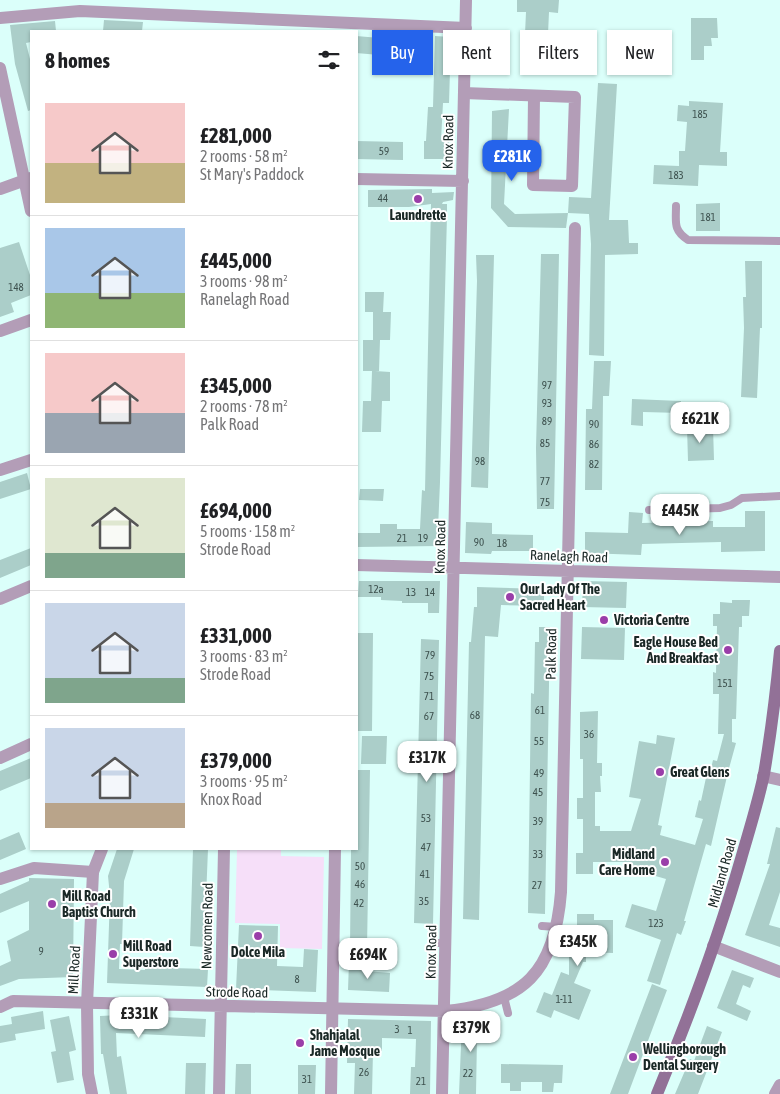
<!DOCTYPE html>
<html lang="en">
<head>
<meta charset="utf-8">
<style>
  body { margin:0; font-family:"Asap Condensed",sans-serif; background:#f2f2f2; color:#202124; height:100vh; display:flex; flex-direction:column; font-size:19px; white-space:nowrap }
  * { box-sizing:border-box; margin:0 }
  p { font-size:16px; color:#757577 }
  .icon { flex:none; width:28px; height:28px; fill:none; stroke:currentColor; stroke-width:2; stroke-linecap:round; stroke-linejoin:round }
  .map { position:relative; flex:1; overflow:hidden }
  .sheet { position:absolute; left:30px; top:30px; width:328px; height:820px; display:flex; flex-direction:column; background:#fff; border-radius:0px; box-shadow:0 1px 4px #0004 }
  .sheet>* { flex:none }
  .top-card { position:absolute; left:372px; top:30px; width:332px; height:45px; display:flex; gap:10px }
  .price { position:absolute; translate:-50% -42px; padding:0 11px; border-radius:10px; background:#fff; color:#222; font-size:16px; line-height:32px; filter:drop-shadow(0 1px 2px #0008) }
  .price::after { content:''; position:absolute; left:50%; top:30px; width:15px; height:11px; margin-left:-8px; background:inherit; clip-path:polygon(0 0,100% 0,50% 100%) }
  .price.selected { background:#2563eb; color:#fff }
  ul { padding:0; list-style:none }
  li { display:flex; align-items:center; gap:15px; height:125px; padding:0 15px }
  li+li { border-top:1px solid #e0e0e0 }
  li span { display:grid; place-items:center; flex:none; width:140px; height:100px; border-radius:0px; color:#555 }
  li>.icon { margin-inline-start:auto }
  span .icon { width:60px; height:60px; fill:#fffc; stroke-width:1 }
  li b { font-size:21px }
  h2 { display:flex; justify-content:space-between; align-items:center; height:60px; padding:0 15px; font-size:21px }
  .chip { padding:0 18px; border-radius:0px; background:#fff; box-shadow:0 1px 4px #0004; font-size:18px; line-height:45px }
  .chip.selected { background:#2563eb; color:#fff }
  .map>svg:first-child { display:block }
  .green { fill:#f6dff9 }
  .building { fill:#abcec9 }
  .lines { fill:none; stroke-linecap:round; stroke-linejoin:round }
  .service { stroke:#b39db7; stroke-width:8 }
  .minor { stroke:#b39db7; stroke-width:12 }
  .tertiary { stroke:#b39db7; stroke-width:12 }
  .secondary { stroke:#927197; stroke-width:12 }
  .poi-dot { fill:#9a3ea9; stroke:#fff; stroke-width:2 }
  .labels { text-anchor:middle; stroke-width:4; stroke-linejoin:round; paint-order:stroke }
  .number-label { font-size:11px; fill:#3e524f }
  .street-label { font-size:14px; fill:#1a2826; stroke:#fff }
  .poi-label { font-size:14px; font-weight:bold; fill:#1a2826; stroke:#fff; text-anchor:start }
</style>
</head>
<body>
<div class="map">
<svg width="780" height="1094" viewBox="0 0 780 1094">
  <rect width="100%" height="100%" fill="#dbfffa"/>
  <path class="green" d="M237,850H281V856L324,857L322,949L280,948V924L235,923Z"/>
  <path class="building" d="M517,0H559L558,13L549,12L548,34H525L526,12H517Z
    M691,18H717L718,38H711L712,46H704V60H691Z
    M104,20L143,22L142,31H103Z
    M55,21L56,31H31V42L26,43L31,63V110L28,111L15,64L10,25Z
    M356,36L404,40L403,57L356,53Z
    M435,36L451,37L449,103H443L441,140H449V159H424V141H426L428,107H433Z
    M598,83L617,84L609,220H628L629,243H638V254L605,255L604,356L589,355L591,244L589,214L568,213L569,197L591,198Z
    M689,101L723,103L720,152H727V166L699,165L698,186L653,184L654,165L679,166V151H685L687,122L677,121L678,105L689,106Z
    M509,109L504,204L515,214L568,213L566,228L508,227L491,208L492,111Z
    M356,141L403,142V160L356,159Z
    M432,189V193L454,192L453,200L443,202L442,204H447V215L440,482L438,529L439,546L357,547V533H380V524H397V529H420L422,490L425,491L431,204L409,207H368V190Z
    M720,203V231H696V204Z
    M19,242L31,278V295L11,303L14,312L0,317V248Z
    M541,254H559L554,509H537L536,448Z
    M476,255H494L488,488L471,487L477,281Z
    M745,261H762V328H760L757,398L741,397L744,328L743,297H746Z
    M365,292H384L383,312H391L390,340H380L379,371H375L390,372V401H382L381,432H362L363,401H371L372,371H363V340H373V312H365Z
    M594,361H611L609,396H603L602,490H585L586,409H592Z
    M632,399L681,401V413L643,412V426L631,425Z
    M687,427H713L714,460L688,461Z
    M27,473L31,489L0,499V482Z
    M360,489H384L383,501L359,500Z
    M745,511H765V551L721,552V542L642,544L641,555L585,553V532L628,533L629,512L643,513L642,523L713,521V527H745Z
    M466,522L492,523V534L533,535V551H492L491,554L465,553Z
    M31,548V565L0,578V560Z
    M359,581H440L439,613H428V603H402V601L381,600V597H358Z
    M583,581L627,582L626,608L582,607Z
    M477,587L544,589V606L501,605L498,637L485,636L479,920L463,919L469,642H471L474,607H477Z
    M732,600H750L749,616H742V627H739L736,719H732V742L736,743L728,772L711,846L706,844L684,921H686L681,935L677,933L660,985L647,981L661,940L625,927L632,904L656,911L666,879L628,868L630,862H593V874H576V853H583V819H577V798H583V759H580V712L598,711L597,763H602V776H600L601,792H595V826H600V831H631L641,799L629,797L639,741L656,744L657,735L675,738L658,825L662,826L660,835L695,845L703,819L695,817L699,800L701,801L707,773H710L713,760L717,761L724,734H718L719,694H713V672L716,673L717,626H713V614H720V602L732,603Z
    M539,627H550L545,914L528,913L531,693L534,694L535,642H539Z
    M582,627L625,628L624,660L581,659Z
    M357,633H373L372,731H356Z
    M421,639L439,640L433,924L414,923Z
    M362,736H387L386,764H361Z
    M31,758V778L0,791V771Z
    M356,770H370L367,948H350L351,849H356Z
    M776,827L780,828V892L769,925L780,928V947L745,935L770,864H767Z
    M19,832L26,849L0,860V840Z
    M117,849H134L124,881L122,944H120L119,969L145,970V965L170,966V968L208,969L207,987L107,983L110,896L108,876Z
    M193,849H208L204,947L190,946Z
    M29,878L74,879L73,977L19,979L0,986V966L11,961L7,941L29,930V901L0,913V894L29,881Z
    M577,914H594V920H613V953L586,952V962H583L574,983L591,990L579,1020L554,1010L551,1018L536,1012L544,992L552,995L561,972L569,975V940H577Z
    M239,925L278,926L277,966L303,967L304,949L318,950L316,992L236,989Z
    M349,962L366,971L390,973L389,992L348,990Z
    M732,970L754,978L750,988L743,985L736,1004L751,1011L747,1021L717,1008Z
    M652,984L667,990L628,1094H610Z
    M43,1011L45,1029L15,1034L16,1040L0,1043V1026L12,1024L11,1017Z
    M120,1015L206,1019L205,1037L116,1033L117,1057L121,1056L127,1094H110L103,1054H101L100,1016Z
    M69,1016L76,1050L69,1052L74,1080L57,1083L51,1052L56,1051L50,1020Z
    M348,1019L431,1021L430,1094H410L411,1067H415L416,1039L382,1038V1051H373L372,1094H354L355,1063H347Z
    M480,1020H492V1037H477L476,1094H459L462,1021L480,1022Z
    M707,1026L722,1032L698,1094H675L690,1059L694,1061Z
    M186,1063H206L205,1094H185Z
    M236,1064H251V1094H235Z
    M501,1064L563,1065L562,1083H554L553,1092H542V1082H521V1091H510V1083H501Z
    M298,1065H316L315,1094H298Z"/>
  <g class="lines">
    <path class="service" d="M676,206C676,223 673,230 688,240L780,241
      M649,510L720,508L731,505L742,498L780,496
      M542,926L557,927
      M433,943H446
      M504,997L508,1013"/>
    <path class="minor" d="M0,18L80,11L466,28
      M464,93L575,97L572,186L533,185L534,96
      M356,179L463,181
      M0,189L31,178
      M0,331L31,320
      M0,470L31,460
      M356,565L780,577
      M0,599L31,586
      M0,758L31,744
      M763,776L780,780
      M0,879L34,868L93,872
      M713,946L780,972
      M0,1007L13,1001L445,1011C524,1003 555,972 561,892L575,228
      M219,1094L224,849
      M331,1094L335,849
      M442,1094L466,0
      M775,1094L780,1085"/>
    <path class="tertiary" d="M0,68L31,211
      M92,1094L88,1074L87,1004L93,872L102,849"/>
    <path class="secondary" d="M657,1094C689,1017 718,939 741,859C749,831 758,803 764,774C771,733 776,692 780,651"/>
  </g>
  <g class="poi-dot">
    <circle cx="418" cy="199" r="5"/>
    <circle cx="510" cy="597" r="5"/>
    <circle cx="604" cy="620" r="5"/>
    <circle cx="728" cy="650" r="5"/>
    <circle cx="660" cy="772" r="5"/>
    <circle cx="665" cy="862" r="5"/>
    <circle cx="52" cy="904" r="5"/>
    <circle cx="258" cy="936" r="5"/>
    <circle cx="113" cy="954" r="5"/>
    <circle cx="300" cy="1043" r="5"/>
    <circle cx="633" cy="1057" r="5"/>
  </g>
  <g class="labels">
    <g class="number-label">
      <text x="700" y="118">185</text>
      <text x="384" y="155">59</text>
      <text x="676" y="179">183</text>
      <text x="383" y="202">44</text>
      <text x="708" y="221">181</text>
      <text x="16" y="291">148</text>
      <text x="547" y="389">97</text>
      <text x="547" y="407">93</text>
      <text x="547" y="425">89</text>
      <text x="594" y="428">90</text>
      <text x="545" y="447">85</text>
      <text x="594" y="448">86</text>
      <text x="480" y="465">98</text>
      <text x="594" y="468">82</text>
      <text x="545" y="485">77</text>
      <text x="545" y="506">75</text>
      <text x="402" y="542">21</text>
      <text x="423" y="542">19</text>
      <text x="479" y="546">90</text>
      <text x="502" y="547">18</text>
      <text x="376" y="593">12a</text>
      <text x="411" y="596">13</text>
      <text x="430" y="596">14</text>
      <text x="430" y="659">79</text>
      <text x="429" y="680">75</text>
      <text x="725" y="687">151</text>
      <text x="429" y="700">71</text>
      <text x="540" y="714">61</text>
      <text x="475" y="719">68</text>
      <text x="429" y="720">67</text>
      <text x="589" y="738">36</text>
      <text x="539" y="745">55</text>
      <text x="539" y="777">49</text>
      <text x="538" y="796">45</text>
      <text x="426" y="822">53</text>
      <text x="538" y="825">39</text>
      <text x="426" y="851">47</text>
      <text x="538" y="858">33</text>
      <text x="360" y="870">50</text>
      <text x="425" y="878">41</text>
      <text x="360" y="888">46</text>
      <text x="537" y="889">27</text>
      <text x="424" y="905">35</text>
      <text x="359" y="907">42</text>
      <text x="656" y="927">123</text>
      <text x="41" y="955">9</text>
      <text x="297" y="983">8</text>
      <text x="564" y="1003">1-11</text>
      <text x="397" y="1033">3</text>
      <text x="410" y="1034">1</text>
      <text x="364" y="1076">26</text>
      <text x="468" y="1077">22</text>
      <text x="307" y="1083">31</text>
      <text x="421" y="1085">21</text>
    </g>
    <g class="street-label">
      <text transform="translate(448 142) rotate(-89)" y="5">Knox Road</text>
      <text transform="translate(440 547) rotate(-89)" y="5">Knox Road</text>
      <text transform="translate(569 556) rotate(2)" y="5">Ranelagh Road</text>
      <text transform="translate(551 654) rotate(-89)" y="5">Palk Road</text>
      <text transform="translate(722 873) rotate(-74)" y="5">Midland Road</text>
      <text transform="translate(207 926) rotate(-89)" y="5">Newcomen Road</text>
      <text transform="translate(431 952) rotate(-89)" y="5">Knox Road</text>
      <text transform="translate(74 970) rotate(-87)" y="5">Mill Road</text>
      <text transform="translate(237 992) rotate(1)" y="5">Strode Road</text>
    </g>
    <g class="poi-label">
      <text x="418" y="220" text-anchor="middle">Laundrette</text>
      <text x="520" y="594">Our Lady Of The<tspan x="520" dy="16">Sacred Heart</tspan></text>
      <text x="614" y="625">Victoria Centre</text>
      <text x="718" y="647" text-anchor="end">Eagle House Bed<tspan x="718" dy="16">And Breakfast</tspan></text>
      <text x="670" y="777">Great Glens</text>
      <text x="655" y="859" text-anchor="end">Midland<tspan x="655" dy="16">Care Home</tspan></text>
      <text x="62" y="901">Mill Road<tspan x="62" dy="16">Baptist Church</tspan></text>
      <text x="123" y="951">Mill Road<tspan x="123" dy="16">Superstore</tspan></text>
      <text x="258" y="957" text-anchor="middle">Dolce Mila</text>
      <text x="310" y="1040">Shahjalal<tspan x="310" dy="16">Jame Mosque</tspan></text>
      <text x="643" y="1054">Wellingborough<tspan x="643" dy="16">Dental Surgery</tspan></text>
    </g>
  </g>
</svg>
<b class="price selected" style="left:512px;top:182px">£281K</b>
<b class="price" style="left:700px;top:444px">£621K</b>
<b class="price" style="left:680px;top:536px">£445K</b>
<b class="price" style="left:427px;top:783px">£317K</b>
<b class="price" style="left:578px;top:967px">£345K</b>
<b class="price" style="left:368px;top:980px">£694K</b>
<b class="price" style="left:139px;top:1039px">£331K</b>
<b class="price" style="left:471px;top:1053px">£379K</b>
<div class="top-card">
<a class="chip selected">Buy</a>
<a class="chip">Rent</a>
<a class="chip">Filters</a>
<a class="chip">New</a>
</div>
<section class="sheet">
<h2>8 homes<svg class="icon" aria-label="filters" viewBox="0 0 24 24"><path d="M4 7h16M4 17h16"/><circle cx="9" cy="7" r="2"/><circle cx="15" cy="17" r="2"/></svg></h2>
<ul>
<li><span style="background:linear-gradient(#f6c9c9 60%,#c2b280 0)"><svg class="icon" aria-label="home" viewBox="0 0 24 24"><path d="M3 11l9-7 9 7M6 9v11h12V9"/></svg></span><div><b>£281,000</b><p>2 rooms · 58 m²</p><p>St Mary's Paddock</p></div></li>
<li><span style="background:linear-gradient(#a9c7e8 65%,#8fb573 0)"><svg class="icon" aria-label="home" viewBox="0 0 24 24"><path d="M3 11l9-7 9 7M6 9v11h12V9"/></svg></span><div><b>£445,000</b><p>3 rooms · 98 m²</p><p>Ranelagh Road</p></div></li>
<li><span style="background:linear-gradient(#f6c9c9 60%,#9aa5b1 0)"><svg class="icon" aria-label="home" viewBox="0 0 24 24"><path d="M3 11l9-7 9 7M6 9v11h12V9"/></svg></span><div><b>£345,000</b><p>2 rooms · 78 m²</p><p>Palk Road</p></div></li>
<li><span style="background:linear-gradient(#dfe7d0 75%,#7fa58c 0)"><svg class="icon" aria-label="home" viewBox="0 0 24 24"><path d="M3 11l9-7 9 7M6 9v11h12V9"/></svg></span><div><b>£694,000</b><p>5 rooms · 158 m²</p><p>Strode Road</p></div></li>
<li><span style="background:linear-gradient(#c9d6e8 75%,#7fa58c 0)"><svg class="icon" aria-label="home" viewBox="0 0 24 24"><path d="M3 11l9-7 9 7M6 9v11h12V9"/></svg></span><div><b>£331,000</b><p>3 rooms · 83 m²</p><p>Strode Road</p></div></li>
<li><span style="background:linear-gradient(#c9d6e8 75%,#b9a48a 0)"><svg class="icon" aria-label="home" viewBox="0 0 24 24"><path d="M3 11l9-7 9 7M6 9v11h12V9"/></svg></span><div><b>£379,000</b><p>3 rooms · 95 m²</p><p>Knox Road</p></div></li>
</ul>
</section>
</div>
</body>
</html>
